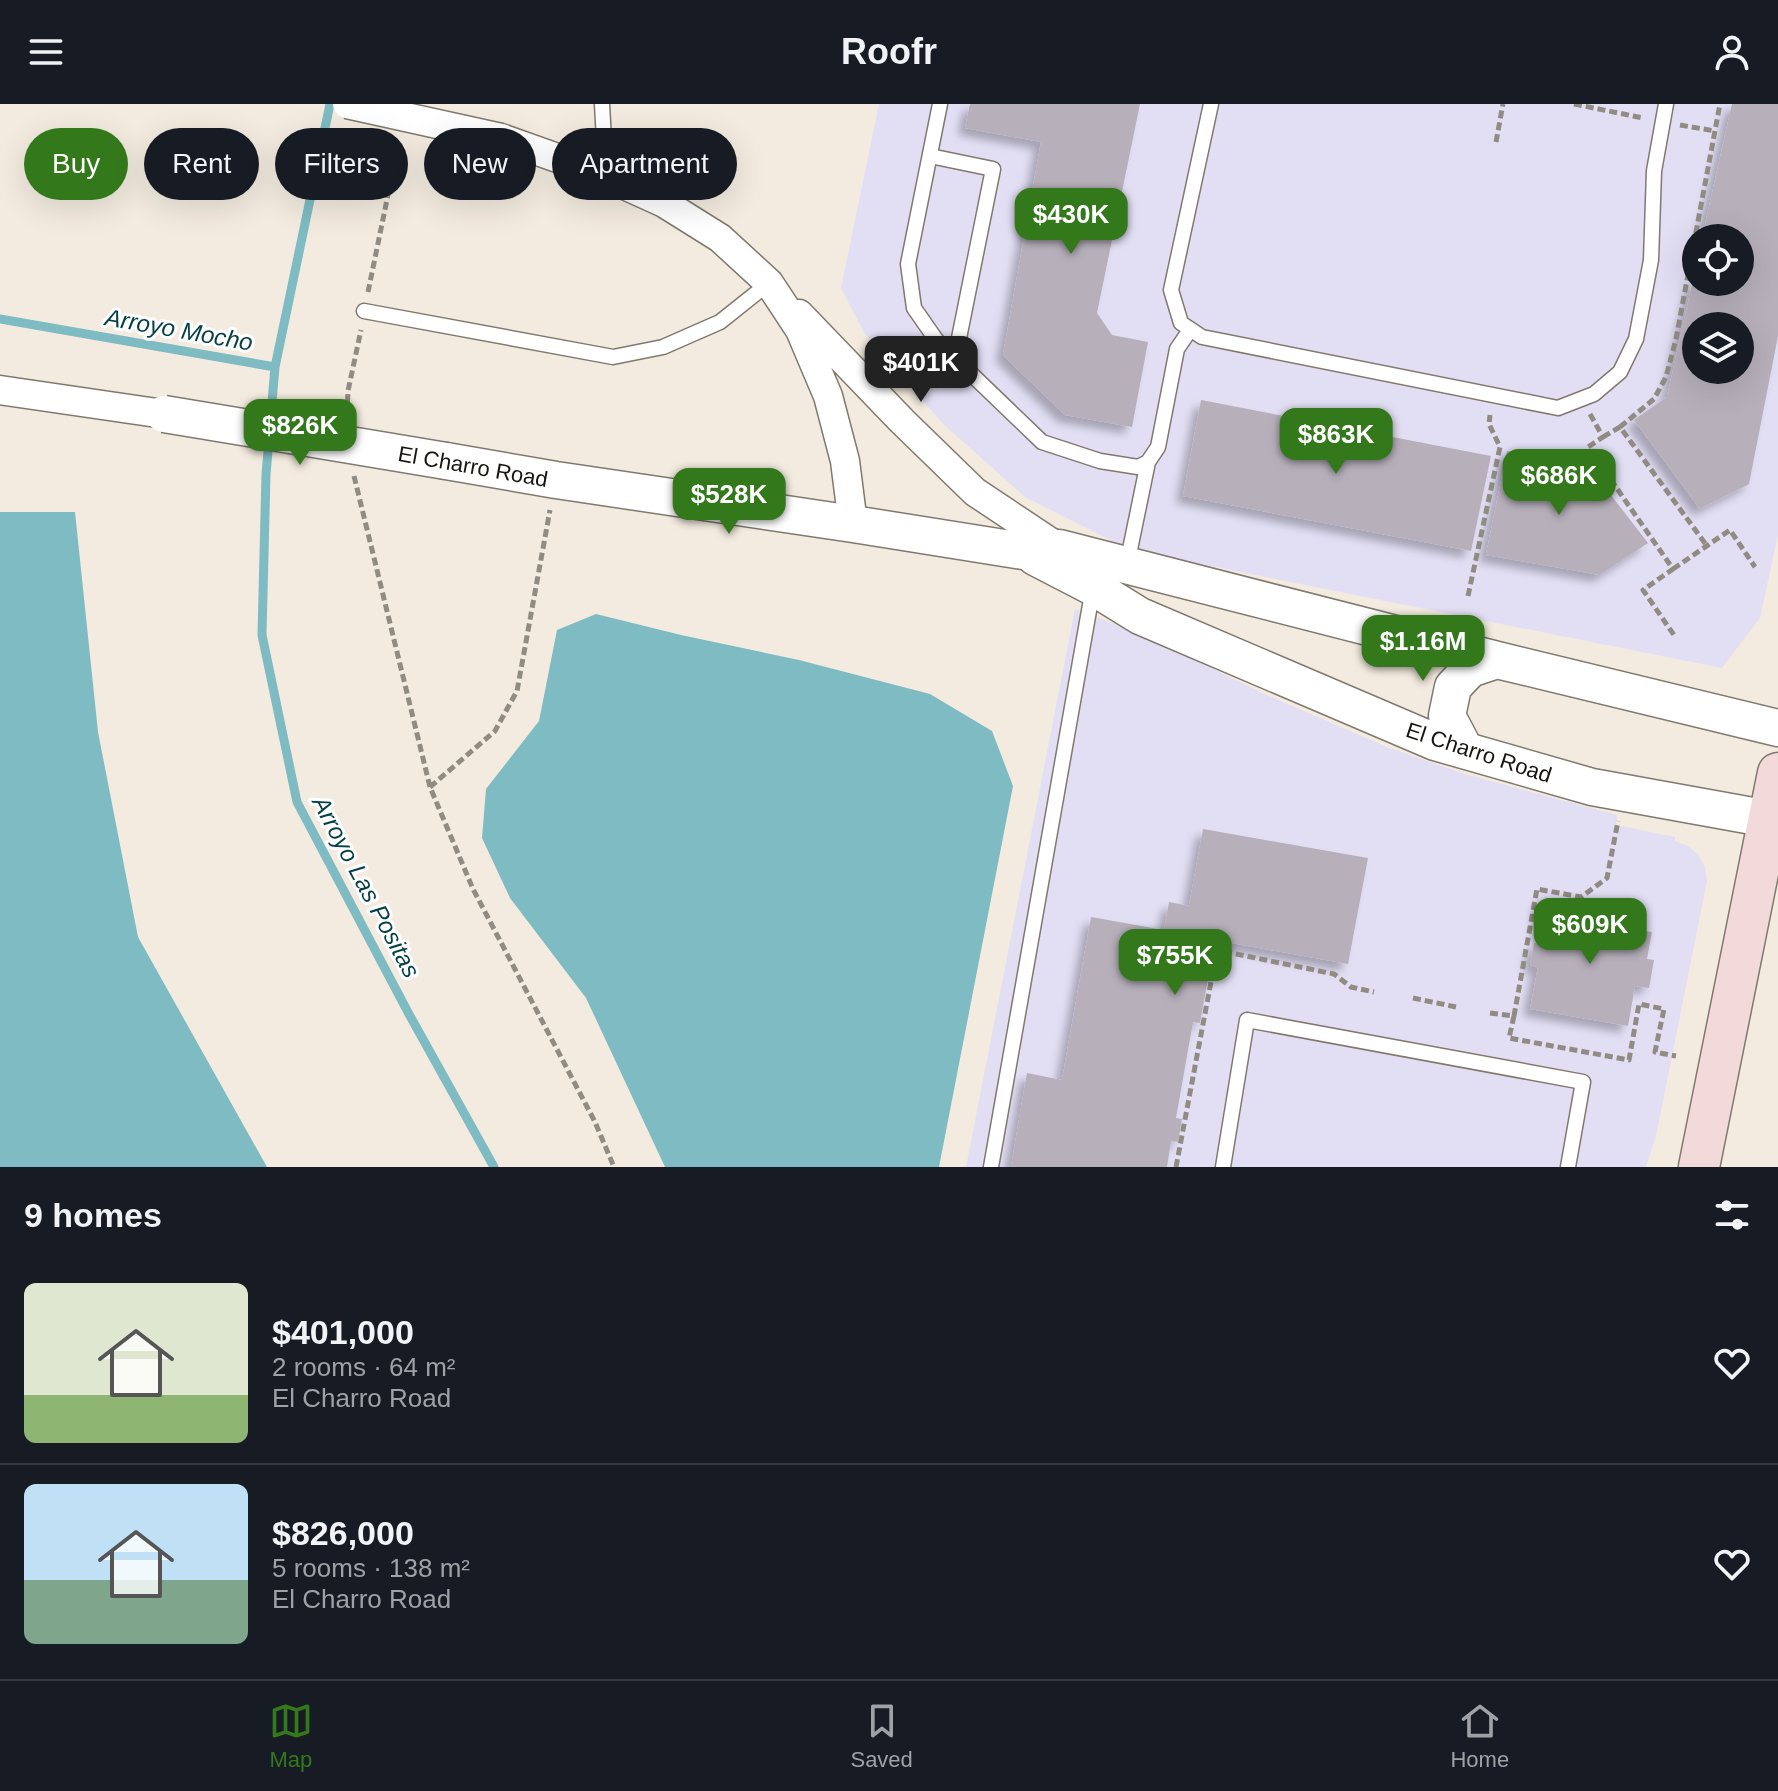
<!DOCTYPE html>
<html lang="en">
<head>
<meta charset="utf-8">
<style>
  body { margin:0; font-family:Helvetica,sans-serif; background:#242831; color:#f1f3f6; height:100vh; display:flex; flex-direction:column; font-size:30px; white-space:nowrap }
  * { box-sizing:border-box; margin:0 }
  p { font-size:26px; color:#9ea1a6 }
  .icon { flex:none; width:44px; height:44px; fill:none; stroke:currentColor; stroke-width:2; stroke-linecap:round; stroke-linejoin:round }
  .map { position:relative; height:1063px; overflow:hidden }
  .panel { display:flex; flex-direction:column; background:#171b24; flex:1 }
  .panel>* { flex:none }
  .hud { position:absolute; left:24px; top:24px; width:800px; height:72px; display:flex; gap:16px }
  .controls { position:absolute; left:1682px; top:120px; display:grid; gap:16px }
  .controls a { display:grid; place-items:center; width:72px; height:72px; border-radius:50%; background:#171b24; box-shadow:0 8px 32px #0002; font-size:40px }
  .price { position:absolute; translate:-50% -68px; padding:0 18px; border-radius:16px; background:#33791b; color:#fff; font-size:26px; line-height:52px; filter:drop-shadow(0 2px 4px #0008) }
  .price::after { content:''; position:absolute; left:50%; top:48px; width:24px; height:18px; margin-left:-12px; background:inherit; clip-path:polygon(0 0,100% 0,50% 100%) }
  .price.current { background:#222; color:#fff }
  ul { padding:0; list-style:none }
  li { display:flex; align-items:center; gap:24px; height:200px; padding:0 24px }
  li+li { border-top:2px solid #363941 }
  li span { display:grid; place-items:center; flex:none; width:224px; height:160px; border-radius:12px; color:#555 }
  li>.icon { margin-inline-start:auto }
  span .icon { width:96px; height:96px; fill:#fffc; stroke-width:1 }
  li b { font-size:34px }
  h2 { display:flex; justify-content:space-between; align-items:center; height:96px; padding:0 24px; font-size:34px }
  .chip { padding:0 28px; border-radius:36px; background:#171b24; box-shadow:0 8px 32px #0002; font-size:28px; line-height:72px }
  .chip.current { background:#33791b; color:#fff }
  header { display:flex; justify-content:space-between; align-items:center; height:104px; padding:0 24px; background:#171b24; font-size:36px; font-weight:700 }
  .tabs { display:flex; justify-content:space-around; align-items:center; height:112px; border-top:2px solid #363941; background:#171b24; font-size:22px; color:#9ea1a6 }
  .tabs a { display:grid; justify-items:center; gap:4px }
  .tabs .current { color:#33791b }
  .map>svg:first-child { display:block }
  .commercial { fill:#e2dff5; fill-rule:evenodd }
  .water { fill:#7ebbc2 }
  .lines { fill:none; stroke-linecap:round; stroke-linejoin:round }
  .stream { stroke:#7ebbc2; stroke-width:9 }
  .building { fill:#b7b0bb; fill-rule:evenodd; filter:url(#shadow) }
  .service-casing { stroke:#80796e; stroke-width:17 }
  .minor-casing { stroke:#80796e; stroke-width:31 }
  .tertiary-casing { stroke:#80796e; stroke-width:39 }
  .secondary-casing { stroke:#80796e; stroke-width:43 }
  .path { stroke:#918c83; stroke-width:5; stroke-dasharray:8 4; stroke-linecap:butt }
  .service { stroke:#fff; stroke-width:14 }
  .minor { stroke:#fff; stroke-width:28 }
  .tertiary { stroke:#fff; stroke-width:36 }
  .secondary { stroke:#f1dad9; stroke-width:40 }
  .minor-bridge-casing { stroke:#80796e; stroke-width:31; stroke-linecap:butt }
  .tertiary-bridge-casing { stroke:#80796e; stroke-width:39; stroke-linecap:butt }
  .minor-bridge { stroke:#fff; stroke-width:28 }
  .tertiary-bridge { stroke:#fff; stroke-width:36 }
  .labels { text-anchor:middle; stroke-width:6; stroke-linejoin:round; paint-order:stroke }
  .street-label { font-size:22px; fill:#171511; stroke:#fff }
  .water-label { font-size:24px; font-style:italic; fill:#043f45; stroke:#fff }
</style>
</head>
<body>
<header><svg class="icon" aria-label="menu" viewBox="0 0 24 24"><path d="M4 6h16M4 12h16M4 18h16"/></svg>Roofr<svg class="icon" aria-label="person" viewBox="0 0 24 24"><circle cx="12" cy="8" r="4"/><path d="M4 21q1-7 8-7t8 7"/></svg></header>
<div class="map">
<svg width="1778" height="1063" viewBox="0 0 1778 1063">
  <defs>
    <filter id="shadow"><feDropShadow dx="-7" dy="7" stdDeviation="4" flood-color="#0004"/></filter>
  </defs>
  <rect width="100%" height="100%" fill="#f3ebdf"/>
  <path class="commercial" d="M879,0H1778V431L1760,514L1722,564L1130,446L1025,393L942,319L863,227L841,184ZM1696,134H1740V178H1696ZM1696,222H1740V266H1696Z
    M1075,505L1140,529L1260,588L1387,643L1465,670L1617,711L1616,721L1675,733V737L1688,742L1698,750L1705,763L1707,777L1656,1032L1646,1063H966Z"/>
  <path class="water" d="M0,408H75L98,628L138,833L267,1063H0Z
    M596,510L681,531L799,556L930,590L992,627L1013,682L939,1063H665L586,894L510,794L482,734L486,685L539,617L557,526Z"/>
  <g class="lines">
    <path class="stream" d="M0,215L275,263L330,0
      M270,321L275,263
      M269,336L266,370L262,531L297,698L410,912L494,1063"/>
  </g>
  <path class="building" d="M970,0H1140L1097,209L1112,231L1148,238L1132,323L1065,311L1003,251L1041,38L965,24Z
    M1732,0H1778V232L1749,380L1700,405L1634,316L1667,293L1695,167L1696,178H1740V134H1702ZM1696,222H1740V266H1696Z
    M1201,296L1491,352L1471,447L1183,392Z
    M1507,347L1598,362L1597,373L1648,439L1600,471L1486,451Z
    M1203,725L1368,754L1348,860L1215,836L1200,919L1193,918L1176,1014L1182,1015L1178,1038L1171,1037L1167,1063H1011L1027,969L1062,976L1091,813L1164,826L1169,798L1189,802Z
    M1550,802L1631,817L1630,825L1652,828L1647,855L1654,856L1649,884L1635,882L1628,922L1530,905L1538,863L1530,861L1534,839L1543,840Z"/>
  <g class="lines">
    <g class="service-casing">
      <path id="service" d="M602,0L606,73
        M940,0L908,160L914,204L937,237L1042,338L1100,357L1138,363L1148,358L1158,343L1177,245L1190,226
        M1211,0L1171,186L1181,219L1202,233L1558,304L1594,290L1620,268L1636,235L1651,156L1654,67L1666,0
        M930,52L993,65L955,254
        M364,207L613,253L663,243L720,218L769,179
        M1127,460L1148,358
        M991,1063L1093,484
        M1223,1063L1247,916L1583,978L1568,1063"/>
    </g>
    <g class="minor-casing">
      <path id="minor" d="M501,34L591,66L664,99L720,134L769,179L800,226L828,292L845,357L853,420
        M799,210L902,317L975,388L1059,444
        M0,286L164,310"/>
    </g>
    <g class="tertiary-casing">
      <path id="tertiary" d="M446,357L556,376L853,420L1023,447L1059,444L1497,556L1778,624
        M1035,453L1093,483L1140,512L1435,638L1592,683L1769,715
        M1465,646L1447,612L1453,583L1470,565L1497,556"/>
    </g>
    <g class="secondary-casing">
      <path id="secondary" d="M1699,1063L1778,669"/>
    </g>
    <path class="path" d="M1574,0L1643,14
      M1680,21L1715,27
      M1496,38L1503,0
      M368,188L399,37
      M347,310L348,287L361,226
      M1590,310L1603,333L1588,343L1673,465L1643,486L1676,534
      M1620,323L1654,295L1666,273L1676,235L1720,0
      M1603,333L1620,323L1707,442
      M354,372L430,683L473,785L595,1018L614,1063
      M1673,465L1730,426L1755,463
      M1468,492L1500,343L1489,320L1490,311
      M430,683L495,627L517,587L550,406
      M1413,894L1456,903
      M1490,909L1514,912L1537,785L1581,793L1607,774L1618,717
      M1514,912L1509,934L1629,956L1639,900L1664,905L1655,948L1676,952
      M1176,1063L1217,846L1334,870L1351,883L1374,888"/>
    <use href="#service" class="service"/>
    <use href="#minor" class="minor"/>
    <use href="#tertiary" class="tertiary"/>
    <use href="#secondary" class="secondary"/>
    <g class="minor-bridge-casing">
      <path id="minor-bridge" d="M347,0L501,34"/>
    </g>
    <g class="tertiary-bridge-casing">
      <path id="tertiary-bridge" d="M164,310L446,357"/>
    </g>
    <use href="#minor-bridge" class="minor-bridge"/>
    <use href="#tertiary-bridge" class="tertiary-bridge"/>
  </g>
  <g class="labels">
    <g class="street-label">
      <text transform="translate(473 362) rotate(10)" y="8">El Charro Road</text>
      <text transform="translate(1479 648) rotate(18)" y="8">El Charro Road</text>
    </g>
    <g class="water-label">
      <text transform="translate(179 226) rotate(10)" y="8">Arroyo Mocho</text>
      <text transform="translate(366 783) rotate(62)" y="8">Arroyo Las Positas</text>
    </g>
  </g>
</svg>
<div class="controls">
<a><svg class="icon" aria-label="locate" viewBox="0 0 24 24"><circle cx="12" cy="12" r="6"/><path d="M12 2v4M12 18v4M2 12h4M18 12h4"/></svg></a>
<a><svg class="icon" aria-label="layers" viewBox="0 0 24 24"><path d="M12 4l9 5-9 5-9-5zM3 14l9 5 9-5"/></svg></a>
</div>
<b class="price" style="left:1071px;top:152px">$430K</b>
<b class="price current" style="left:921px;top:300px">$401K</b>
<b class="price" style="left:300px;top:363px">$826K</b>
<b class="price" style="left:1336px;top:372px">$863K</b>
<b class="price" style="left:1559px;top:413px">$686K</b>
<b class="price" style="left:729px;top:432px">$528K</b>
<b class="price" style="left:1423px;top:579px">$1.16M</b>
<b class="price" style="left:1590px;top:862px">$609K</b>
<b class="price" style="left:1175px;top:893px">$755K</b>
<div class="hud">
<a class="chip current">Buy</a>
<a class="chip">Rent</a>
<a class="chip">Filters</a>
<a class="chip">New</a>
<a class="chip">Apartment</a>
</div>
</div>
<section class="panel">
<h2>9 homes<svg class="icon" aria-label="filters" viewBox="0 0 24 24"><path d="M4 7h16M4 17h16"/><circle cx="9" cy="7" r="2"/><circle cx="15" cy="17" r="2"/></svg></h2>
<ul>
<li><span style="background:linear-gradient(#dfe7d0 70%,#8fb573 0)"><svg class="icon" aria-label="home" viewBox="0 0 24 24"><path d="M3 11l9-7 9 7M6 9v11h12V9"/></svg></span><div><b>$401,000</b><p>2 rooms · 64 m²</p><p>El Charro Road</p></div><svg class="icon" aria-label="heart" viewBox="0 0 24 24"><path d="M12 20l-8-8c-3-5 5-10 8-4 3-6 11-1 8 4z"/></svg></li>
<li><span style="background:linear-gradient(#bfe0f5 60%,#7fa58c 0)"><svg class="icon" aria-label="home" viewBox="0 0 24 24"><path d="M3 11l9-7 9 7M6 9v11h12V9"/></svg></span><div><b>$826,000</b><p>5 rooms · 138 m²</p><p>El Charro Road</p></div><svg class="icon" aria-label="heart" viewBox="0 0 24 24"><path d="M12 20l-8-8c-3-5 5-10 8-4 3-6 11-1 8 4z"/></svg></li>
</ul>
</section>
<nav class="tabs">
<a class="current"><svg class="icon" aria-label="map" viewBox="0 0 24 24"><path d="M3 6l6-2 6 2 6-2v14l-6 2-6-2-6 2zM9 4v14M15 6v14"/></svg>Map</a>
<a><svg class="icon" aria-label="saved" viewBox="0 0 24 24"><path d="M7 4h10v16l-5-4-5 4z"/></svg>Saved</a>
<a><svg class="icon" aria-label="home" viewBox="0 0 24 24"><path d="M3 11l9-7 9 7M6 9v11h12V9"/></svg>Home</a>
</nav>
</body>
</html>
